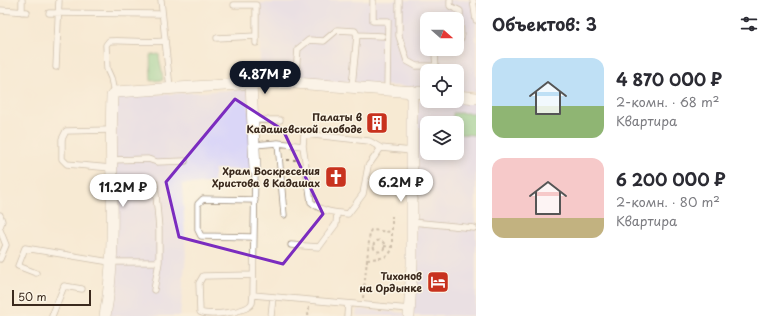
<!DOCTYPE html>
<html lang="ru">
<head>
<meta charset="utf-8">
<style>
  body { margin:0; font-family:"Playpen Sans",sans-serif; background:#f2f2f3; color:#2b2b33; height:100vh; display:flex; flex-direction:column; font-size:15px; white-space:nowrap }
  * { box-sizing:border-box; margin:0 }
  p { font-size:13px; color:#7c7c81 }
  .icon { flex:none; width:22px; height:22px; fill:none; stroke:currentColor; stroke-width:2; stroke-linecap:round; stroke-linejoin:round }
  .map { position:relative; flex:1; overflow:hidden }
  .side { display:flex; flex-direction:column; background:#fff; width:300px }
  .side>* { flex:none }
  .needle { width:26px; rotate:111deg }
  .tools { position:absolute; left:420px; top:12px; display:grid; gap:8px }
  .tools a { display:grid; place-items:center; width:44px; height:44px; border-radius:8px; background:#fff; box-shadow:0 2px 10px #0003; font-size:20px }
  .scale { position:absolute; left:12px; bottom:10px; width:79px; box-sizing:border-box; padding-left:4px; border:2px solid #3b2a1e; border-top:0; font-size:11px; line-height:14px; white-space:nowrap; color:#3b2a1e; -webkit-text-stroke:3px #fcf5e5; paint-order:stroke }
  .price { position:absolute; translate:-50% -34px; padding:0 9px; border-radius:14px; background:#fff; color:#222; font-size:13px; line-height:26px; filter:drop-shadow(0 1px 2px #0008) }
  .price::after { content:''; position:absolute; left:50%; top:24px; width:12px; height:9px; margin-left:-6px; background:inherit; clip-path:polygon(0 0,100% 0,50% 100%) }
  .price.selected { background:#111827; color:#fff }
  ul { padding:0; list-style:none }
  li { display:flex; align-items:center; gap:12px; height:100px; padding:0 16px }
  li span { display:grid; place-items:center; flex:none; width:112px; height:80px; border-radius:12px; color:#555 }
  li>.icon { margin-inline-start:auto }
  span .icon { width:48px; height:48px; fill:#fffc; stroke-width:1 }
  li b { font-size:17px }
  h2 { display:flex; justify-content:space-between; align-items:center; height:48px; padding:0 16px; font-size:17px }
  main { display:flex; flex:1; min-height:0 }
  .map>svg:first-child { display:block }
  .built { fill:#dad6f7; fill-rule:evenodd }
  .grass { fill:#82cd8a; stroke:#5e7c54 }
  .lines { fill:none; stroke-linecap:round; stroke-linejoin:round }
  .lane-casing { stroke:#998a78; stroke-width:7 }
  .street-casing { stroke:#998a78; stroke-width:12 }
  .path { stroke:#998a78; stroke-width:2; stroke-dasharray:3 3; stroke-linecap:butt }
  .lane { stroke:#fff; stroke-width:5.5 }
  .street { stroke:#fff; stroke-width:11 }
  .marked { fill:none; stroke:#7b2cbf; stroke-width:3; stroke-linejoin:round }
  .labels { text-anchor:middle; stroke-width:3; stroke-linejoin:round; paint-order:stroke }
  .poi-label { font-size:10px; font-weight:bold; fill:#3b2a1e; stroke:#fcf5e5; text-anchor:end }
</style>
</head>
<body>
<main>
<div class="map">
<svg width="476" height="316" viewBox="0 0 476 316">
  <rect width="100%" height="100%" fill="#fcf5e5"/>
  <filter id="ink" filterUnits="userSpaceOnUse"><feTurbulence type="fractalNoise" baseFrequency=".025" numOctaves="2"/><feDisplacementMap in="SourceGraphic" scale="8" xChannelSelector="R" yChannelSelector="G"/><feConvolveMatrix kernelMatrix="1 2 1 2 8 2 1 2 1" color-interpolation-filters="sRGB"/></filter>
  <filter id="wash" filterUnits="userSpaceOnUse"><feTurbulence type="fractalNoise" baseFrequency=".012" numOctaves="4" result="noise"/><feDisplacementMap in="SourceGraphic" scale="16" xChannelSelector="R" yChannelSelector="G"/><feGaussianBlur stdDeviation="0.9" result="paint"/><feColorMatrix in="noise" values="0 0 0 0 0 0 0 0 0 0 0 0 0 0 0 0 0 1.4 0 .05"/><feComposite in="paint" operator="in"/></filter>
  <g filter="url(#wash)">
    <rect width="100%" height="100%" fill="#f7ead3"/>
    <path class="built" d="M305,0H476V92L457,90V71H427V88L301,80H260V3H304ZM427,19H457V49H427Z
      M248,89L252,170L214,169V183L182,184L186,255L180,316H109L117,97Z
      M422,98H427V101L476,102V316H413L417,103ZM427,123H457V153H427Z
      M357,309L406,313V316H356Z"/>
    <path class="grass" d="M159,54C159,63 163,71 163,80L151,81L150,55Z
      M453,113H476V135L457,134V123H453Z"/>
  </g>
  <g filter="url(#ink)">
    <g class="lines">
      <g class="lane-casing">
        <path id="lane" d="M161,0L170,88
          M373,0V21H388L387,89
          M399,0V36L407,61L416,66H434
          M450,0V6L460,11L461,38L457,43
          M473,0L476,20
          M234,5H256V43
          M0,10L27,12
          M22,12V0
          M49,13L161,14
          M217,38L256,36
          M56,67L59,0
          M436,71L435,52L437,49
          M256,72V83
          M295,83L298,49L309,40L324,41L337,30L355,31L357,35
          M352,86L357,35L382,36
          M114,93L111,78L107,69L106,45L109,41C128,40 145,43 165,41
          M253,120H280
          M111,130L66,131L62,139V159L67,164L111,168
          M278,143L303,146L311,202C322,212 334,212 348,214L363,194L368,166L381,148L412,151
          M254,145L278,143L284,215
          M303,146L304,134L369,141L381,148
          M111,160L148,159L157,162L185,161
          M0,215L2,221L0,227
          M412,222L474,228
          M0,230L6,245L0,259
          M254,237L201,236L198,230V204L203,199L255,200
          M291,245L319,247L336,224L337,213
          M36,273L18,266L25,248L110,262H159V229L155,183
          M253,275L203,276L199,283L200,312C208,316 247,313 252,303L253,295L255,170
          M154,290L159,262
          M253,295L410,309
          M52,316L64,286L82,289
          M271,316L273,297
          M347,316L348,304"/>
      </g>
      <g class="street-casing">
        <path id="street" d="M251,83L255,170
          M457,96L476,98
          M105,316C118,245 109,168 112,96L115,92L256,83H295L427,93
          M409,316L412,264V91"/>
      </g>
      <path class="path" d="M287,160H297
        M373.5 246a5.5 5.5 0 1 1 11 0a5.5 5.5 0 1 1-11 0Z
        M384,246L392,247
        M367,259C377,258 388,260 392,249V216
        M363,298L370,232L371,230L392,232
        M308,316L309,307"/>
      <use href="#lane" class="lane"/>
      <use href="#street" class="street"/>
    </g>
  </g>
  <path d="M0 0H476V316H0ZM235,99L283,130L323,214L283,264L179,237L166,182Z" fill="#f7ead3" fill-opacity=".55" fill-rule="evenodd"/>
  <path class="marked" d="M235,99L283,130L323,214L283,264L179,237L166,182Z"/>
  <defs>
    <g id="building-square" transform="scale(1.15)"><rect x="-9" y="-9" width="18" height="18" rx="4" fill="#c8321e" stroke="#fcf5e5"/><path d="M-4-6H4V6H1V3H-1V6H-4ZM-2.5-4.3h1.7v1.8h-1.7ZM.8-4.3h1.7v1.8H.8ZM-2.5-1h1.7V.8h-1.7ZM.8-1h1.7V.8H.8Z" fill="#fff"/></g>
    <g id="church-square" transform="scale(1.15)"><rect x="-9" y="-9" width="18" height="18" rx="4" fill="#c8321e" stroke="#fcf5e5"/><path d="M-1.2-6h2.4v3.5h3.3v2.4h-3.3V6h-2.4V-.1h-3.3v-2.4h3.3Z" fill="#fff"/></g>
    <g id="hotel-square" transform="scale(1.15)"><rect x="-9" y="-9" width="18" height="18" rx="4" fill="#c8321e" stroke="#fcf5e5"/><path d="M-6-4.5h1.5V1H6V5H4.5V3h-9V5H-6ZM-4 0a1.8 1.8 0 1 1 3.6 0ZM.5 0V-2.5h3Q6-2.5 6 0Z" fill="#fff"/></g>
  </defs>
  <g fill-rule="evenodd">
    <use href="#building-square" x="377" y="123"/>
    <use href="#church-square" x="336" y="177"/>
    <use href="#hotel-square" x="438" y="282"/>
  </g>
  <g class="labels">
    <g class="poi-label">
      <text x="362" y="121">Палаты в<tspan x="362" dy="12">Кадашевской слободе</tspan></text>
      <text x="320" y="175">Храм Воскресения<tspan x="320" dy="12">Христова в Кадашах</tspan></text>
      <text x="422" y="280">Тихонов<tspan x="422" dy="12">на Ордынке</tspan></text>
    </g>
  </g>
</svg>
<div class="tools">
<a><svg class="needle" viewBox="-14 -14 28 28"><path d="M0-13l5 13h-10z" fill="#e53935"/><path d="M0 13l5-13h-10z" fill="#7c7c81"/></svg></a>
<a><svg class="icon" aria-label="locate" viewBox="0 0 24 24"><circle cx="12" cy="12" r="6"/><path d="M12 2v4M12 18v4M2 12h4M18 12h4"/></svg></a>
<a><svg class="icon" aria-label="layers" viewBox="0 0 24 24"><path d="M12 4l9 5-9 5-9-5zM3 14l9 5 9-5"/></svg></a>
</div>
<div class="scale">50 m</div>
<b class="price selected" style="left:265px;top:95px">4.87M ₽</b>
<b class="price" style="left:401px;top:203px">6.2M ₽</b>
<b class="price" style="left:123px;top:208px">11.2M ₽</b>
</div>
<section class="side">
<h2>Объектов: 3<svg class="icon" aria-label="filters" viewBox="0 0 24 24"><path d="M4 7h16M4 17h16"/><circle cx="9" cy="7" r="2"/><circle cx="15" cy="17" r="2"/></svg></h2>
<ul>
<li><span style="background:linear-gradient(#bfe0f5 60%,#8fb573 0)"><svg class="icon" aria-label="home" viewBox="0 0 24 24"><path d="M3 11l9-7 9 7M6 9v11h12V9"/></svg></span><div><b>4 870 000 ₽</b><p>2-комн. · 68 m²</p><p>Квартира</p></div></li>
<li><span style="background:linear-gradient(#f6c9c9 75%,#c2b280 0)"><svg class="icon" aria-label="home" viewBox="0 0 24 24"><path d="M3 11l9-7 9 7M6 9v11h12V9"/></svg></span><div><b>6 200 000 ₽</b><p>2-комн. · 80 m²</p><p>Квартира</p></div></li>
</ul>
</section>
</main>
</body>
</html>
